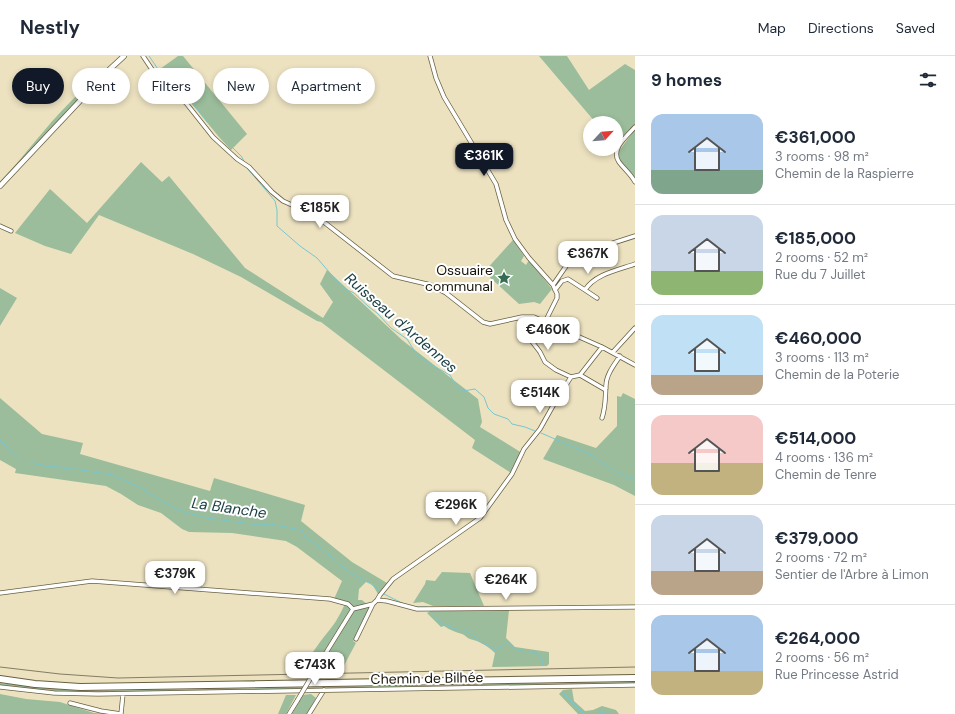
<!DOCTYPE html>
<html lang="en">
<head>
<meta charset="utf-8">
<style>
  body { margin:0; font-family:"DM Sans",sans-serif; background:#f2f2f3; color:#1f2937; height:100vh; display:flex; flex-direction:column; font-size:15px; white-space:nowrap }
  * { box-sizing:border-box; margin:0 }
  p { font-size:13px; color:#747a83 }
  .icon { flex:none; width:22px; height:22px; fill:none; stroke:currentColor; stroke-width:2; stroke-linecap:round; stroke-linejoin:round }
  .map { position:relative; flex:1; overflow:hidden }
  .side { display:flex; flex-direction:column; background:#fff; width:320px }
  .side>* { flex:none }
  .guide { position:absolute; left:12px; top:12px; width:380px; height:36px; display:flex; gap:8px }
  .needle { width:26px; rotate:64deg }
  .fabs { position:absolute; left:583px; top:60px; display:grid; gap:8px }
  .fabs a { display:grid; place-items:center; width:40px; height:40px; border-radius:50%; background:#fff; box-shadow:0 2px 6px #0003; font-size:20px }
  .price { position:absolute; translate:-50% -34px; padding:0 9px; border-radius:8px; background:#fff; color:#222; font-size:13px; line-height:26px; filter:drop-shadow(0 1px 2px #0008) }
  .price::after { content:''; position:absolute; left:50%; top:24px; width:12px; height:9px; margin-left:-6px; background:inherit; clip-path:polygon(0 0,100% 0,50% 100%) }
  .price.selected { background:#111827; color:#fff }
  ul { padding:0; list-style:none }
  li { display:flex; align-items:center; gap:12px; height:100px; padding:0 16px }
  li+li { border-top:1px solid #e0e1e3 }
  li span { display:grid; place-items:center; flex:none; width:112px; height:80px; border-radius:12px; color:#555 }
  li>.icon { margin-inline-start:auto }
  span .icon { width:48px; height:48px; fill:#fffc; stroke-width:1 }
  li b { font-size:17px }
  h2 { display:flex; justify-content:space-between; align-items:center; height:48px; padding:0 16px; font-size:17px }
  .pill { padding:0 14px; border-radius:18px; background:#fff; box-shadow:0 2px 6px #0003; font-size:14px; line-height:36px }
  .pill.selected { background:#111827; color:#fff }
  header { display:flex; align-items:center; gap:24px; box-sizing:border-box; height:56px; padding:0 20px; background:#fff; border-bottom:1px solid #e0e1e3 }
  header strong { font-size:19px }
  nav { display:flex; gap:22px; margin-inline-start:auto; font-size:14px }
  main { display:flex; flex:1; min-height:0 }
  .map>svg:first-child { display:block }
  .green { fill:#9bbd9b }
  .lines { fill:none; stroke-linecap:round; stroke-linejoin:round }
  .stream { stroke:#78c6cf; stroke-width:1 }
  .street-casing { stroke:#696042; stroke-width:5 }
  .secondary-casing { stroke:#696042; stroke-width:6 }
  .highway-casing { stroke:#696042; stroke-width:8 }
  .street { stroke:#fff; stroke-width:3.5 }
  .secondary { stroke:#fff; stroke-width:4.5 }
  .highway { stroke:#fff; stroke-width:6 }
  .rail { stroke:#837c65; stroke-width:1 }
  .street-bridge-casing { stroke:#696042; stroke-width:5; stroke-linecap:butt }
  .street-bridge { stroke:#fff; stroke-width:3.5 }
  .labels { text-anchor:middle; stroke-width:4; stroke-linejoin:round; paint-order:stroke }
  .poi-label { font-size:14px; fill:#191509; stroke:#fff; text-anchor:end }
  .street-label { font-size:14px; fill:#191509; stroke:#fff }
  .water-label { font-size:15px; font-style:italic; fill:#183e42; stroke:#fff }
</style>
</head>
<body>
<header>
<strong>Nestly</strong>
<nav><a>Map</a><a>Directions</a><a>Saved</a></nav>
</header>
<main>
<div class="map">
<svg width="635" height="658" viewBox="0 0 635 658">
  <rect width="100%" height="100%" fill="#ece2c0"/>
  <path class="green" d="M178,0H183L247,78L231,94L219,81L187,42L172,31L160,13Z
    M539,0H567L589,34L625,8L635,14V68L617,92L616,67H596Z
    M87,28L91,31L0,128V126C29,95 53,60 85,32Z
    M635,73V124L619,105L617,98Z
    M141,106L162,126L169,120L245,212L323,262L333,246L320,228L327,214L402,284L478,343L482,366L480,371L522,397L511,417L472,392L475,384L321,266L317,265L241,221L193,198L99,159L71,198L45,190L15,177L50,133L87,167Z
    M513,184L524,200L521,205L526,209L529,204L552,233L540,248L534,246L519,248L484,216Z
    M0,232L17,242L0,270Z
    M623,337L635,343V440L614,429L543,403L557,379L596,392L617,370V340L621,341Z
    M0,342L42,378L83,387L80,398L210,435L214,422L305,449L301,465L352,506L387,527L378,538L372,528L366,526L359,533L358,544H362L370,551L353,585L356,587L341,615L306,616C306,599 327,579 336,565C339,560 342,554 345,548L334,543L342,525L297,491L286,485L232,477L189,476L182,473L161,457L138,449L121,438L106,430L15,417L16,413L0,404Z
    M442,516L470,517L484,550H433L423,546L413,547L425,528L426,524L435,525Z
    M432,554H509L506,582L515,591L549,596V608L547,610L492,611L495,597C488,590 479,585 470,583C467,582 465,579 462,578C455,576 450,574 444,570L441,571L427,557Z
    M635,626V628L87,637L59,636L0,630V627L40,632L87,635Z
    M572,633L574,645L585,655L593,654L602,650L616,654L619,658H578L559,638L563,634Z
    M0,638L26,643L60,646L94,657L112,658H0Z
    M311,638L316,642L307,658H292L303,639Z
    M286,639H296L286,658H278Z"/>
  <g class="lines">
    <path class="stream" d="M149,0L160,16L189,42L208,67L242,101L244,106
      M247,112L275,145L277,154V170L300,190L317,202L343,232L354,237L369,251L377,257L391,272L407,283L417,299L430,308L450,319L457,331L463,335L475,333L484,341L488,352L494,358L508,363L512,368L525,371L535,375
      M541,377L594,400L608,411L613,413L620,418L635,424
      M0,384L25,408L33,407L50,411L56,410L66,413H76L112,419L135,429L178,454L207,462L259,469L270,468L301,474L303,475L304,480L318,490L349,516L371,528L380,535
      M384,538L404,548
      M415,551H427
      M431,556L442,568L455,573L465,574L475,581L482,587L491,590L495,595L508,585C511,588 514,593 518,594C530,598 542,592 543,609
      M563,637L584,658
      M596,658L604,656L607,658"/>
    <g class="street-casing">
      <path id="street" d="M143,0L159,24L168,33L186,47L213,81L237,103L249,111L272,136L283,145L312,158L320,163L393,220L431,229L446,237L483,266L490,268L522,261H534L602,291L635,309
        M430,0L436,22L444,41L496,128L506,164L515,183L529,202L553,229L557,238V242L545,266
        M635,71C627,80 610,93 619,106C624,113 631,118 635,126
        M0,170L11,175
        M553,229L571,203L576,199L635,180
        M555,234L562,225L568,223L585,234C595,218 618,214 635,208
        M585,234L597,242
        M541,264L530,279V283L540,296L545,306L556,314L571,321L580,319
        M613,296L635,272
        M580,319L602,291
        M580,319L604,333L606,332
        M602,362C606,350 605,342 606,330C606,319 614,309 620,300
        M0,537L92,525L330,543L348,548L353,553
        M377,544L387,545L417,553L635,551
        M356,583L373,548L377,544L380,539L393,523L480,462L512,418L524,393L540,373L554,348L571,321
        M319,608L353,553L373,548
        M0,631L54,637L98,638L635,629
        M70,647L101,655L121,658
        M121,658L123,638
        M289,658L297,645
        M309,658L324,634"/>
    </g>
    <g class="secondary-casing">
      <path id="secondary" d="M0,130L109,14L124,0"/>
    </g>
    <g class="highway-casing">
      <path id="highway" d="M0,623L35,628L80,631L635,622"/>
    </g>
    <use href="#street" class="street"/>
    <use href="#secondary" class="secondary"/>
    <use href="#highway" class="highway"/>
    <path class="rail" d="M0,611L60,618L118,622L635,611"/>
    <g class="street-bridge-casing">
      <path id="street-bridge" d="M297,645L319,608"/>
    </g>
    <use href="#street-bridge" class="street-bridge"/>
  </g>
  <defs>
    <g id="sight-bare" transform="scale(1.08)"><path d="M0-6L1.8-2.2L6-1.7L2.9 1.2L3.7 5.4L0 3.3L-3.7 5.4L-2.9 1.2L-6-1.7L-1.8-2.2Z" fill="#346b52" stroke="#fff" stroke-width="2.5" paint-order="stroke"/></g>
  </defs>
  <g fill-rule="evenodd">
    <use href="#sight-bare" x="504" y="222"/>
  </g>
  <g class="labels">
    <g class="poi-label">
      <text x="493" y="219">Ossuaire<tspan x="493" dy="16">communal</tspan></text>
    </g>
    <g class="street-label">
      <text transform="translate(427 622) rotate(-1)" y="5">Chemin de Bilhée</text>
    </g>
    <g class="water-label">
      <text transform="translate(401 267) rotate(41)" y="5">Ruisseau d'Ardennes</text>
      <text transform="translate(229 452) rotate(8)" y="5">La Blanche</text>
    </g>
  </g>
</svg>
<div class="fabs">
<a><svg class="needle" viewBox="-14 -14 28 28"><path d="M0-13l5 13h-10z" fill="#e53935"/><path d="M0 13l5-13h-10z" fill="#747a83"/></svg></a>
</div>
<b class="price selected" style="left:484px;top:121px">€361K</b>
<b class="price" style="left:320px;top:173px">€185K</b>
<b class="price" style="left:588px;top:219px">€367K</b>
<b class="price" style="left:548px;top:295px">€460K</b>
<b class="price" style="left:540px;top:358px">€514K</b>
<b class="price" style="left:456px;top:470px">€296K</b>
<b class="price" style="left:175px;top:539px">€379K</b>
<b class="price" style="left:506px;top:545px">€264K</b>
<b class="price" style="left:315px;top:630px">€743K</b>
<div class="guide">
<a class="pill selected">Buy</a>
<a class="pill">Rent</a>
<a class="pill">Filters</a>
<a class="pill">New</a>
<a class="pill">Apartment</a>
</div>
</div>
<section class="side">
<h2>9 homes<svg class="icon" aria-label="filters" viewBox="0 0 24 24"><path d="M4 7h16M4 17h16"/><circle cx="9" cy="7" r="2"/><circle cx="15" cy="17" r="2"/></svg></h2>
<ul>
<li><span style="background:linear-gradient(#a9c7e8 70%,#7fa58c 0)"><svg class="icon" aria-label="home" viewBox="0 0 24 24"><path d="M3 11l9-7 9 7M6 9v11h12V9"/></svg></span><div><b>€361,000</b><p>3 rooms · 98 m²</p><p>Chemin de la Raspierre</p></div></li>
<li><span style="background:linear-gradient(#c9d6e8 70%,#8fb573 0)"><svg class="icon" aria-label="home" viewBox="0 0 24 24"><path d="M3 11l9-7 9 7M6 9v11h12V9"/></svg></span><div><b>€185,000</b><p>2 rooms · 52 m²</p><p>Rue du 7 Juillet</p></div></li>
<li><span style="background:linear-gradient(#bfe0f5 75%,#b9a48a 0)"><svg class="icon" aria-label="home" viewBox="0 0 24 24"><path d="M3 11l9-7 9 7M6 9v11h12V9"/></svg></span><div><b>€460,000</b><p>3 rooms · 113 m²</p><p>Chemin de la Poterie</p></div></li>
<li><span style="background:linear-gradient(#f6c9c9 60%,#c2b280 0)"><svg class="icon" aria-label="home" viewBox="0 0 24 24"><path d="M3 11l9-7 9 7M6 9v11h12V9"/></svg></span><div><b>€514,000</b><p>4 rooms · 136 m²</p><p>Chemin de Tenre</p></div></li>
<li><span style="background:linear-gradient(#c9d6e8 70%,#b9a48a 0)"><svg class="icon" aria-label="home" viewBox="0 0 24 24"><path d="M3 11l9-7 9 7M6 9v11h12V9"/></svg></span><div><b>€379,000</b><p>2 rooms · 72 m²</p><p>Sentier de l'Arbre à Limon</p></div></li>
<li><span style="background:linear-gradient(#a9c7e8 70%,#c2b280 0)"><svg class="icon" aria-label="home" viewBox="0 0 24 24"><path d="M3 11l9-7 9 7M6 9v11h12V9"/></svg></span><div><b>€264,000</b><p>2 rooms · 56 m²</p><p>Rue Princesse Astrid</p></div></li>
</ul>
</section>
</main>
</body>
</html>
